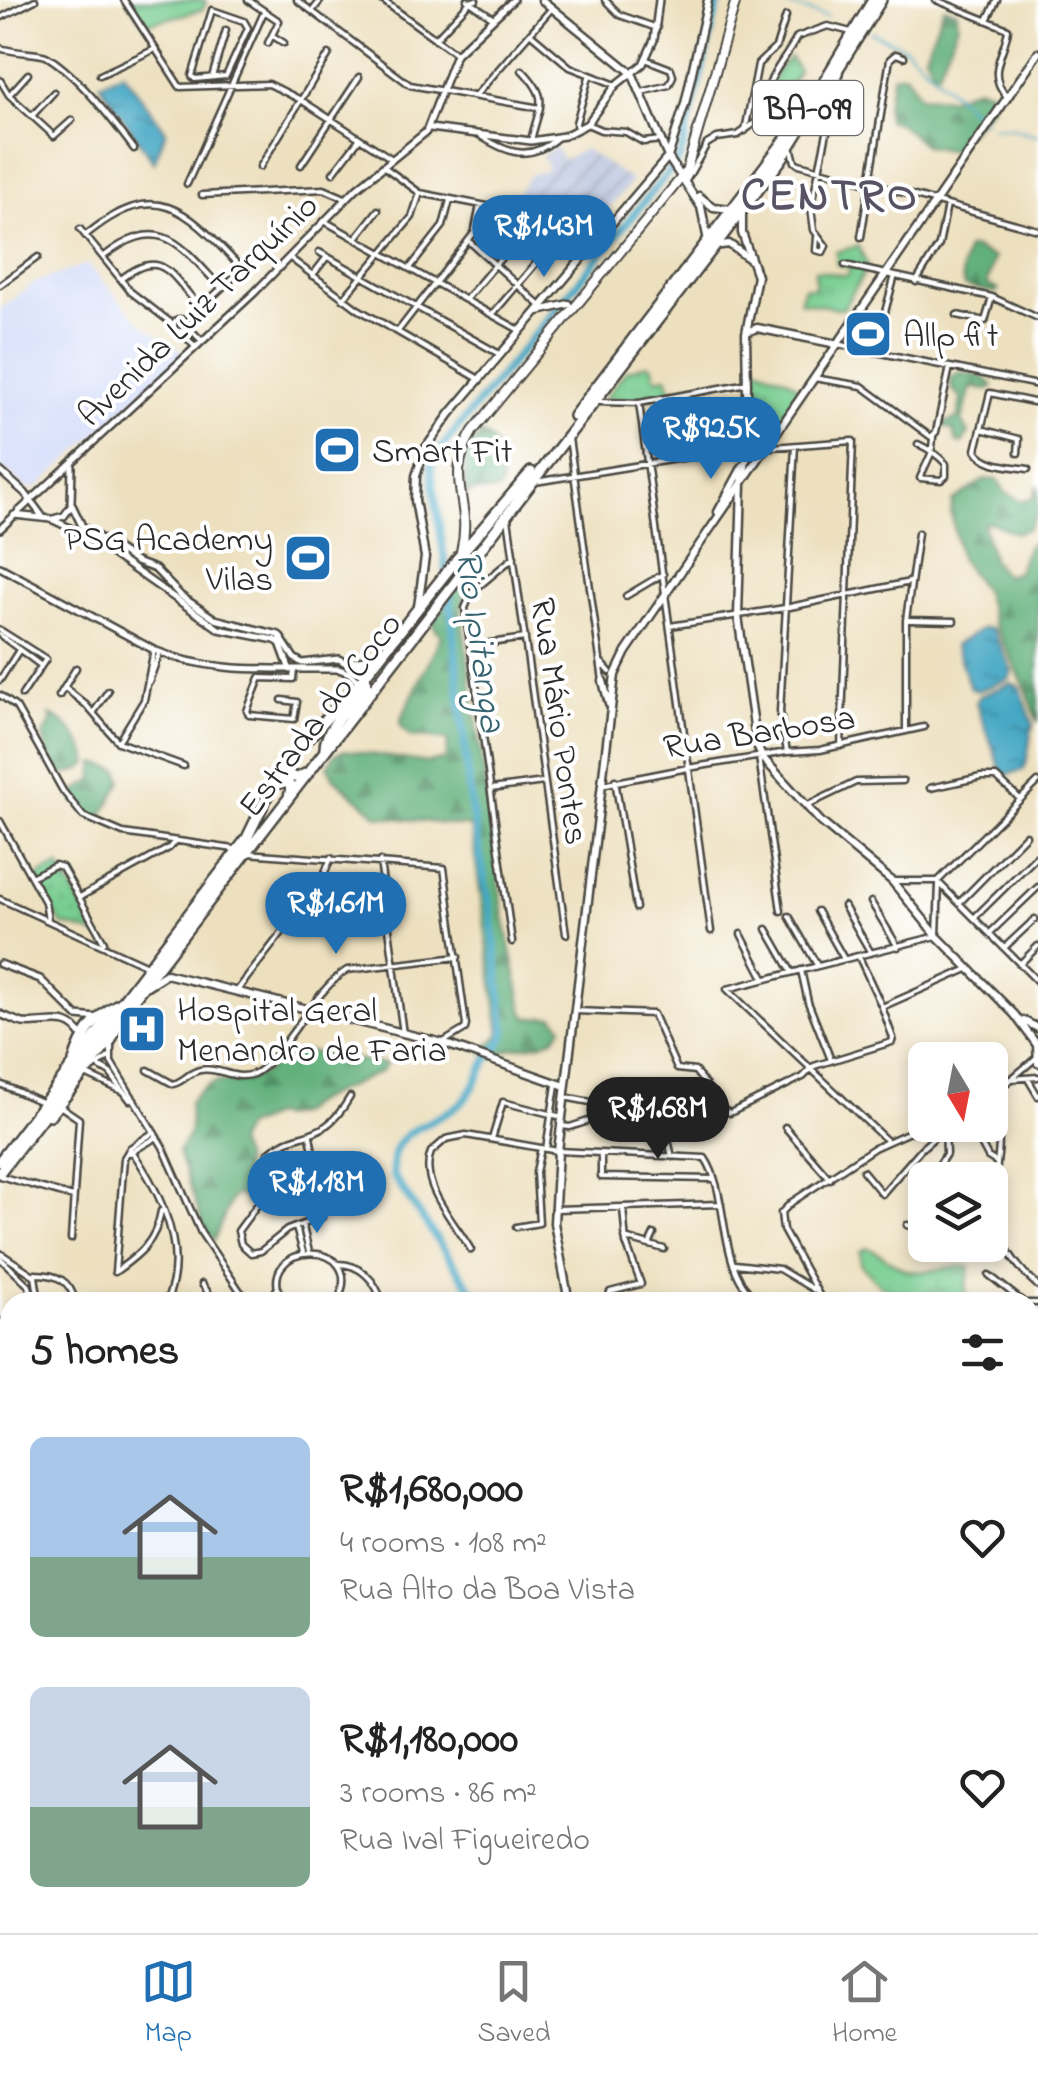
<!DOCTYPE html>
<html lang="en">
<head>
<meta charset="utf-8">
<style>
  body { margin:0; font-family:"Indie Flower",sans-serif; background:#f2f2f2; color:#222; height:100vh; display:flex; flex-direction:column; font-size:38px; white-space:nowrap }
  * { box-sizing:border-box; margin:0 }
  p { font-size:32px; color:#767676 }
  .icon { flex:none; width:55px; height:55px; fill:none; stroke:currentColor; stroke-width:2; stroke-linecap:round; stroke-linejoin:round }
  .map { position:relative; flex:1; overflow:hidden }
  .side { position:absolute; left:0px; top:1292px; width:1040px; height:642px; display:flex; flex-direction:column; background:#fff; border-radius:30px 30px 0 0; box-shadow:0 5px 15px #0003 }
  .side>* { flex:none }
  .needle { width:65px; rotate:170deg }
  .buttons { position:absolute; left:908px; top:1042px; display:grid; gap:20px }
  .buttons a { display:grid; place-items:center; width:100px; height:100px; border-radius:15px; background:#fff; box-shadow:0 5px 15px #0003; font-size:50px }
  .price { position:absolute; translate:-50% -85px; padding:0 22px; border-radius:35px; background:#1f6fb2; color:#fff; font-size:32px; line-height:65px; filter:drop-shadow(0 2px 5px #0008) }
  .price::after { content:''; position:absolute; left:50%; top:60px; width:30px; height:22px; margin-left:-15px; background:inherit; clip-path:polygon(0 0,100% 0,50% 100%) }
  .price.on { background:#222; color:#fff }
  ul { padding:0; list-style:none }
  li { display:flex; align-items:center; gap:30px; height:250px; padding:0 30px }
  li span { display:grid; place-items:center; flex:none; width:280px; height:200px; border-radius:15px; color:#555 }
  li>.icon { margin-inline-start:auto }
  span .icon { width:120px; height:120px; fill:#fffc; stroke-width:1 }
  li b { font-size:42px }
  h2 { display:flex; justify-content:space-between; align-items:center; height:120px; padding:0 30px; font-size:42px }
  .tab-bar { display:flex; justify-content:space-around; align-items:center; height:140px; border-top:2px solid #e0e0e0; background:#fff; font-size:28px; color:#767676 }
  .tab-bar a { display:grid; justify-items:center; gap:5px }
  .tab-bar .on { color:#1f6fb2 }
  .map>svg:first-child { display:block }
  .built { fill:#d0daf9 }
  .industrial { fill:url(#industrial-furrows) }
  .grass { fill:url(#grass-tufts); stroke:#527c5e; stroke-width:2.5 }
  .forest { fill:url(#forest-firs); stroke:#466e53; stroke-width:2.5 }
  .wetland { fill:url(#wetland-marsh); stroke:#527c5e; stroke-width:2.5 }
  .park { fill:url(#park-dots); stroke:#527c5e; stroke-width:2.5 }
  .pitch { fill:#78cd91; stroke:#527c5e; stroke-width:2.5 }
  .water { fill:url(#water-ripples); stroke:#386978; stroke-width:2.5 }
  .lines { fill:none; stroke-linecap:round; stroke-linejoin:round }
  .stream { stroke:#44a7c4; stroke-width:2.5 }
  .river { stroke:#44a7c4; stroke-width:8 }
  .minor-casing { stroke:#484641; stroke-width:9 }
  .tertiary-casing { stroke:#484641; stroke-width:10 }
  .secondary-casing { stroke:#484641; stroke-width:11 }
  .primary-casing { stroke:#484641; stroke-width:12 }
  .trunk-casing { stroke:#484641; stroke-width:14 }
  .minor { stroke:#fff; stroke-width:4 }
  .tertiary { stroke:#fff; stroke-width:5 }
  .secondary { stroke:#fff; stroke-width:6 }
  .primary { stroke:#fff; stroke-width:8 }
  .trunk { stroke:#fff; stroke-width:9 }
  .labels { text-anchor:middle; stroke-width:8; stroke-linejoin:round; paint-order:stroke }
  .shield { fill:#fff; stroke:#6b6b6b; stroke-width:2.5 }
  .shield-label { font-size:32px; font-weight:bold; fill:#2b2b2b }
  .street-label { font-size:35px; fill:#2b2b2b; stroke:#fff }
  .poi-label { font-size:35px; fill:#2b2b2b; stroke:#fff; text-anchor:start }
  .water-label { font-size:38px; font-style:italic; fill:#366370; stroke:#fff }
  .district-label { font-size:45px; font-weight:bold; letter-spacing:2.5px; fill:#585364; stroke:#fff }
</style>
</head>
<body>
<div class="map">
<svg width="1038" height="1933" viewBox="0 0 1038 1933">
  <defs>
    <pattern id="industrial-furrows" width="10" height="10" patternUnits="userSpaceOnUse" patternTransform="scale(2.5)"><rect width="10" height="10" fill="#bac4de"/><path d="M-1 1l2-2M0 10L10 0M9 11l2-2" fill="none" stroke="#979fb4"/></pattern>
    <pattern id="grass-tufts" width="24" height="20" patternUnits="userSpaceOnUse" patternTransform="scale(2.5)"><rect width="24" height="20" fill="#78cd91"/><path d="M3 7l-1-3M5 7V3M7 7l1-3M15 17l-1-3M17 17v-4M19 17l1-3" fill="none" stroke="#68b07d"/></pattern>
    <pattern id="forest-firs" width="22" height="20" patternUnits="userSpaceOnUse" patternTransform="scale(2.5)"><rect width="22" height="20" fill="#62b07b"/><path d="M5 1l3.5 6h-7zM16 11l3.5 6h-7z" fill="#518f65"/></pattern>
    <pattern id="wetland-marsh" width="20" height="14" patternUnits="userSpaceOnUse" patternTransform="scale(2.5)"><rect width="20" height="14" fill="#78cd91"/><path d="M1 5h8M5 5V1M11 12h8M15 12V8" fill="none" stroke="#68b07d"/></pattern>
    <pattern id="park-dots" width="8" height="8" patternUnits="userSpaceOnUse" patternTransform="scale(2.5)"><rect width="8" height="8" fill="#78cd91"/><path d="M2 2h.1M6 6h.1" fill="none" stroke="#68b07d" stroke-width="1.8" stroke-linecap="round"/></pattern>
    <pattern id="water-ripples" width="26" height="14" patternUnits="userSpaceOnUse" patternTransform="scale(2.5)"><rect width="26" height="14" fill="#44a7c4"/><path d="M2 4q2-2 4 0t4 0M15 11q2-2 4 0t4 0" fill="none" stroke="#39889f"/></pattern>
  </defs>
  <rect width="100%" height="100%" fill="#fff"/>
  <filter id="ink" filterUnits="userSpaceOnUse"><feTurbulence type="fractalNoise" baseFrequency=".01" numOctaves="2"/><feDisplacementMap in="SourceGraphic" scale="20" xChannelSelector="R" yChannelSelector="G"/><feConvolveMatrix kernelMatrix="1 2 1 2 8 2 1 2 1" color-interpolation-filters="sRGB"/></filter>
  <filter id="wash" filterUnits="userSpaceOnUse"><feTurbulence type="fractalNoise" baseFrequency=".0048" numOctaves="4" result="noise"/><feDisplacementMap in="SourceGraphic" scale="40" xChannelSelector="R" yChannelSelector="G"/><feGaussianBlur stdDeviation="2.25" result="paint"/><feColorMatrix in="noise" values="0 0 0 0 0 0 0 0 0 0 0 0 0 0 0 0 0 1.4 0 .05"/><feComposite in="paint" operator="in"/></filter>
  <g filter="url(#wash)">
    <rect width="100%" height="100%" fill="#ede0bf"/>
    <path class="built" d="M87,264L142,324L185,353L37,488H26L0,467V309L34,283Z"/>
    <path class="industrial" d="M556,147L563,160L584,149L632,181L606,212L564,205L560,216L544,213L546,201L515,195L530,175L548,169L542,156Z"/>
    <path class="grass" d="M790,57L799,71L782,96L787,99L794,90L803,98L809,91L813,96L791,130L768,94L776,72Z
      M858,246L868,266L843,309L799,301L804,287L815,288V270L846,276L849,273L850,268L837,265L836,252Z
      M648,364L653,367L656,379L667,376L672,393L632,399L605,398L626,371Z
      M752,365L786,378L803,390L780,424L760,443L752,439Z"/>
    <path class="forest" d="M944,7L957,11L958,24L938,72H933L925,54Z
      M905,73L920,96L949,98L977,87L991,91L992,105L969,132L959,136L955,151L925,146L900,124L887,120L886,106L893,75Z
      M972,248L994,258L987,284L998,290L995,293L964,286C960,272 962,263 967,249Z
      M960,373L983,377L994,386L989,389L971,388L962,421L969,433L962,444L956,442L953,430L940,425L958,418L961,398L951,388V378Z
      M482,434C500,443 501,466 501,485L498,491L470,492L467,497C464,474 461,449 482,434Z
      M985,479L998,480L1005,492L1022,501L1034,497L1038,485V513L1028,529L1015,533L990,522L983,524L993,561L1005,576L1017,572L1027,547L1038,537V723L1027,691L993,623L984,591L960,559L951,514L953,501Z
      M471,570L478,571L479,576L465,592L461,610L504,916L524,1013L529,1018L554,1016L562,1026C552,1054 515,1039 496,1057L482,1051L500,1035L471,827L378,816L334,778L328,766L334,755L345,750L428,763L446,759L448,740L410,736L401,726V719L441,636L433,625L435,619Z
      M50,715C69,722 84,743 89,763L80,770L59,775L48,754L43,736L52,721Z
      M96,763L119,770L122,781L101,818L95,819L71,795L93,780Z
      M303,1051L386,1064L382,1071L314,1102L299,1113L280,1118L274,1115L244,1128L237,1143L243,1158V1185L260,1191L248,1205L239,1194L232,1197L214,1240L205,1230L178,1152L190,1131L189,1102C223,1066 222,1091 254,1078C273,1071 280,1056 303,1051Z"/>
    <path class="wetland" d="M866,1248C883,1251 893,1268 911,1271C931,1274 951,1264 970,1267L966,1287L968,1302C911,1303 901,1312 861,1265L860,1252Z"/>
    <path class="park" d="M59,866L98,935L61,924L36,877Z"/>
    <path class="pitch" d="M127,0H205L206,2L203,10L144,24Z"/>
    <path class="water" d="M123,72L166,131L154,163L100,84Z
      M983,628L992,629L1012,671L1009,679L978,691L970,688L955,645Z
      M1011,683L1020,687L1033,724L1026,764L1023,770L1006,775L1002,772L976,703L980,696Z"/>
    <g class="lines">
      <path class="stream" d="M771,0L828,17
        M718,1L722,0
        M871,32L906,48L984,122
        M992,127L1012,128L1038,136
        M326,1925L333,1933"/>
      <path class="river" d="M480,1302L393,1176C386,1127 429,1129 460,1104C473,1093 480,1072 489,1057C495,1048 504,1043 505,1032L491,914L471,807L450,597L431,467L434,457L680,158L719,0
        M640,1925L642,1933"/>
    </g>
  </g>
  <g filter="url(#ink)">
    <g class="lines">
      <g class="minor-casing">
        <path id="minor" d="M124,0L180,87L269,84L301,100L392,159
          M248,0L279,21L268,43
          M297,0L410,85L540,108
          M382,0L455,53
          M467,0L492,17
          M605,0L620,15L657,28
          M936,0L1008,29C1005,55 985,72 1007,97
          M212,10L244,21L248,28L226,76L195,79L192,76Z
          M313,10L321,0
          M0,18L35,0
          M988,18L997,0
          M531,34L570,67L616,85
          M273,36L284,43
          M435,39L470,2L476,0
          M0,48C14,53 40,53 46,56C76,73 114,122 134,149
          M522,70C551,100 539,104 531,141
          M100,75L155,49
          M212,77L226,30
          M0,80L9,95L54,136L72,120
          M642,92L669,85L673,76L671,69L645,59
          M9,95L28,74
          M476,95L552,8
          M32,116L54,92
          M587,124L601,130L626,132L643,142L662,140
          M577,129L576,123L589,77
          M745,131L758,64L776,47L786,16
          M482,137C509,154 531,161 557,138
          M792,150L795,162L799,164L1038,230
          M301,165L359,77
          M383,166L420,193L606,229
          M260,167L329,54
          M333,173L360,138
          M686,181L707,144L717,138L738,135L768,114C761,78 782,67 797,37L828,26L851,32
          M187,184L264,12
          M202,195L324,189L345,198
          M326,222L521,331
          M80,229L131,292L174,325
          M475,230L480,205
          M86,235C159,175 188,212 242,269
          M817,237L816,250L823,252L826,246L814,230L811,208L840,71
          M861,237L890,59L896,54L904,57
          M356,238L378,210
          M471,243L542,307
          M319,252L501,355
          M103,257C161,212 180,244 221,288
          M290,258L358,309L479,379
          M845,265L992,297L1038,318
          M410,268L443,226L450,200
          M312,276L326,258
          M121,279C163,246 171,276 200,307
          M916,282L939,245L947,205
          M0,285L38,257
          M343,299L412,217L420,193
          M466,299L538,215
          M492,315L570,223
          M957,315L985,321L992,297
          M174 325a6 6 0 1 1 12 0a6 6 0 1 1-12 0Z
          M185,322L248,264
          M188,327L202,341
          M181,331L194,346
          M398,331L474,233L502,211
          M837,344L1038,385
          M874,352L894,279
          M814,378L862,386L931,437L936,432L950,367
          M599,402L639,403L748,383
          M639,403L711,931
          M981,429L1019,439L1018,453
          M569,438L603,681
          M918,444C929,449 938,455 946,464V476L941,480L920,478L931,454C932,448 933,442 933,436
          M1028,469C1011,466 985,466 976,450L990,393L1038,403
          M535,482L732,450L853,441L841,746
          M508,518L566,934
          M626,596L663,574
          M909,620L954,621
          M670,626L785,608L910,582
          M0,630L46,659L22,695
          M0,635L40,665
          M470,646L525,638
          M602,663L610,672
          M0,680L19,650
          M149,682L159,654
          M65,688L86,705L118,742L184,766
          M0,695L16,707L63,791L83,816L123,833L234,849
          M59,696L76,668
          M282,700L297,702L294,719L249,715L247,711L260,678L293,679L294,670
          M94,712L108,691
          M906,730V620L918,533
          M118,742L144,700L154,650
          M787,752L780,712L795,446
          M759,757L781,911
          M615,780L636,908
          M601,785L688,768L787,752L820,750L924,727
          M930,788L981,777H996L1020,799
          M491,789L544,782
          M806,806L856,782L903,781
          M0,821L45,902L48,920
          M247,853L444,868L466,1025L465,1029L445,1041
          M380,861L403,1034
          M31,877L55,865L62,867L104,942
          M892,881H938L1038,782
          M939,883L1038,982
          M80,897L169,848L175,841
          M0,899L145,965
          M871,902L898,947
          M959,903L1026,835
          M844,906L871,953
          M817,911L844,959
          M789,916L817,965
          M975,917L1036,857
          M767,929L791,971
          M991,932L1038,887
          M741,934L764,978
          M512,942L465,608L472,592L514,557
          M1005,947L1035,919
          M859,957L882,1007
          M1020,964L1038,946
          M801,970L808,1002L831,1060
          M236,992L321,882L331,858
          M576,1011L653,1014L677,1069L695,1071L724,1110L730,1113L803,1077L814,1066L892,1042L893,1038L882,1007L968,969
          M111,1043V1062L163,1147L201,1233L240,1291L252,1302
          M944,1054L948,1060
          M100,1067L110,1073L130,1100
          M148,1070L173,1084C183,1082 189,1072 200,1070C218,1066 234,1081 253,1074C281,1063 312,991 347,970L458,957
          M90,1071L110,1056
          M85,1074L122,1091
          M1012,1079L1038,1077
          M1028,1079L1038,1096
          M0,1084L44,1103
          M564,1097L633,1110L664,1122L672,1157
          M990,1097L1036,1058
          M60,1106L79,1119L71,1239
          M665,1107V1123
          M990,1110C1001,1130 1000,1141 997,1164C992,1218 995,1248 1038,1286
          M945,1125L946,1154L937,1168L946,1180
          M971,1125L988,1157L996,1162
          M561,1126L570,1127L622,1110
          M785,1127L830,1179
          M310,1136L324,1209L322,1217L287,1230L261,1251L251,1253L241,1244L238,1231L263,1197L268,1153C300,1126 321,1147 350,1097
          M492,1139L503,1102L562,1117
          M887,1141L727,989L937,936L939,883
          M130,1148C160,1191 190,1250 166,1302
          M546,1149L556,1085
          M130,1153L157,1137
          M601,1154V1177L713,1179
          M863,1171L882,1194L921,1149L945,1128
          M0,1176L73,1197
          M984,1180L997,1172
          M556,1209L721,1204
          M907,1225L916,1227L925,1217
          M303,1227L309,1252
          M516,1227L539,1223L536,1172L541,1148
          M296,1228L303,1252
          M625,1238L649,1245L654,1234
          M650,1245L664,1249
          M471,1250C455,1222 418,1185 431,1152L446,1139L466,1135L558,1151L705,1158C731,1197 716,1273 760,1302
          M0,1253L35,1276L39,1302
          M0,1258L29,1286L34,1302
          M949,1260L964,1245
          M337,1264C360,1263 376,1281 382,1302
          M735,1264L779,1269L816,1291
          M115,1272L124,1158L130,1148L154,1132
          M115,1272C139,1255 156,1242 161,1211
          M35,1274C56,1274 71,1280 75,1302
          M989,1275L1022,1301
          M202,1284L215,1302
          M273,1302L276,1290
          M283,1302C250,1239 371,1236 337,1302
          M607,1302L610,1292L641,1284L626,1243L623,1208
          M823,1302L783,1230L781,1213L792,1202L874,1148L925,1125
          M1007,1302L1038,1303
          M10,1316L1,1323L10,1391
          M0,1531L10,1528
          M0,1542L10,1534
          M1030,1542L1038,1543
          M1030,1558L1038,1607
          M1030,1723L1038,1729
          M0,1775L10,1770
          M0,1908L10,1909
          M30,1925L33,1933
          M433,1925L440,1933
          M579,1925L580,1933
          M671,1925L675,1933
          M717,1925L720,1933
          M731,1925L750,1933
          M1006,1925L1007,1933
          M39,1933L44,1925
          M195,1933L198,1925"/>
      </g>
      <g class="tertiary-casing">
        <path id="tertiary" d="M430,128L531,141L564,136L587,124L616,85L643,64L654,40L659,0
          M72,466L71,503L82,526L136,562L155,569L181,596L215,619L279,635L294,658L302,663L339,659L364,675
          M0,471L25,493L42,516
          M14,515L51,519L83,534L219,629L275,640L280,643L290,670
          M53,519L64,516L71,506
          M0,529L254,293L357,188L426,132L456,54L513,0
          M0,567L154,650C214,675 276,668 339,669L349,673L359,682
          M0,964L40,979L77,1016L97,1018
          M0,1014C8,1017 15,1021 23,1023C48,1026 68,1012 83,1038"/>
      </g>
      <g class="secondary-casing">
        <path id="secondary" d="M542,0L632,73L668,157L701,207L708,241
          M699,196L713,207L732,209
          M742,210V233L757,276L746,333L748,450L742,483L738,616L757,746L762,757L821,822L892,881L937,936L1015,1015L1037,1045
          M714,246L729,244L751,260
          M539,311L569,304
          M747,332L757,328L837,344
          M718,512L743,466
          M418,607L425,557L415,500L416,476L425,449L450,414L668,157L685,104L708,0
          M603,681L609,704
          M147,986L166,974L443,1043L565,1086
          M1024,1021L1038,1028
          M1037,1045L1038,1063
          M569,1302L554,1223L558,1151L615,675L626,652L706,535L1038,53
          M662,1925L663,1933"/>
      </g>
      <g class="primary-casing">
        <path id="primary" d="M461,552C474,500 442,482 473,431L686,172L736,0"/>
      </g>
      <g class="trunk-casing">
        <path id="trunk" d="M825,80L873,0
          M574,416L801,119
          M349,664L379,658
          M325,751C323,728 353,703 367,686L365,676
          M290,758L288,769L290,776L298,778L305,774
          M272,786L286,780L291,788L289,797
          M74,1061C82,1034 94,1018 118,1004
          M50,1115L111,1040L118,1024
          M0,1161L247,838L281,768L359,683L465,549L531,472
          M0,1172L781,160L881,0"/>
      </g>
      <use href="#minor" class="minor"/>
      <use href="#tertiary" class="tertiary"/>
      <use href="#secondary" class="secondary"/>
      <use href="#primary" class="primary"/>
      <use href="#trunk" class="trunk"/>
    </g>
  </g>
  <defs>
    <g id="stadium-square" transform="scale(2.5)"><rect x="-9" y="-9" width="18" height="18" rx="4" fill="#1f6fb2" stroke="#fff"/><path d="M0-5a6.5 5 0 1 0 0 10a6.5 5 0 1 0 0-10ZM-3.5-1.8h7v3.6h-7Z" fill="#fff"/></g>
    <g id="hospital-square" transform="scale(2.5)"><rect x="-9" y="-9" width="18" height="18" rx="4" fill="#1f6fb2" stroke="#fff"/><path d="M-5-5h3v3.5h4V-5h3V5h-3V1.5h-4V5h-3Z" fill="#fff"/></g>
  </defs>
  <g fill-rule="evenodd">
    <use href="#stadium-square" x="868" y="334"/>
    <use href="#stadium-square" x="337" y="450"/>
    <use href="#stadium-square" x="308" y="558"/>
    <use href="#hospital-square" x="142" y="1029"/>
  </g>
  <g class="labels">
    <rect class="shield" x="753" y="81" width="110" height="54" rx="8"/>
    <g class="shield-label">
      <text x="808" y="119">BA-099</text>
    </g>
    <g class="street-label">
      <text transform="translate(197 309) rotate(-44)" y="12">Avenida Luiz Tarquínio</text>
      <text transform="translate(319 714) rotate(-53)" y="12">Estrada do Coco</text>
      <text transform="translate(561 721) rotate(82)" y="12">Rua Mário Pontes</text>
      <text transform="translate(759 731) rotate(-9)" y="12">Rua Barbosa</text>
    </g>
    <g class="poi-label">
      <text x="903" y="346">Allp fit</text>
      <text x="372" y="462">Smart Fit</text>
      <text x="273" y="550" text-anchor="end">PSG Academy<tspan x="273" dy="40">Vilas</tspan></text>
      <text x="177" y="1021">Hospital Geral<tspan x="177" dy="40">Menandro de Faria</tspan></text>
    </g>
    <g class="water-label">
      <text transform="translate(482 641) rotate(82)" y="13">Rio Ipitanga</text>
    </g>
    <g class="district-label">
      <text x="830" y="209">CENTRO</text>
    </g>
  </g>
</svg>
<div class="buttons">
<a><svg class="needle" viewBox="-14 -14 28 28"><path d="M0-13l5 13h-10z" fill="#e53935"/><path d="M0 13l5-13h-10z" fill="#767676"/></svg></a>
<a><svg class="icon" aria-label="layers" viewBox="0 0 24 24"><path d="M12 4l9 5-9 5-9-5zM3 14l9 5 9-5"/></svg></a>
</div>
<b class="price" style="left:544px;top:280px">R$1.43M</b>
<b class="price" style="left:711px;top:482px">R$925K</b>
<b class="price" style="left:336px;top:957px">R$1.61M</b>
<b class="price on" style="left:658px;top:1162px">R$1.68M</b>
<b class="price" style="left:317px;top:1236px">R$1.18M</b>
<section class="side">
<h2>5 homes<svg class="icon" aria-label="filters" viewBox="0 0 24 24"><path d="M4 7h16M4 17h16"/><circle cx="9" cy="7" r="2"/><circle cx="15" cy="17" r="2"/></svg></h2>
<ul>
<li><span style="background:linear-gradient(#a9c7e8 60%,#7fa58c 0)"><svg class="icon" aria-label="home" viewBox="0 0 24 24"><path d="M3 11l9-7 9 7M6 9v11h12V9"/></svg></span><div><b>R$1,680,000</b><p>4 rooms · 108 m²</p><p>Rua Alto da Boa Vista</p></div><svg class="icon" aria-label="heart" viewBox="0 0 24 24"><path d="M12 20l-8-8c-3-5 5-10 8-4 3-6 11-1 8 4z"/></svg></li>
<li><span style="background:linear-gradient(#c9d6e8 60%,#7fa58c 0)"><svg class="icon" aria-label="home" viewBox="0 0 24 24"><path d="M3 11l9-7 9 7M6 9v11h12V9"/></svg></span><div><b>R$1,180,000</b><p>3 rooms · 86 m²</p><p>Rua Ival Figueiredo</p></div><svg class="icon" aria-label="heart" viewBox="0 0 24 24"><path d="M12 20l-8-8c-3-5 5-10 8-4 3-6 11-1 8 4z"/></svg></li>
</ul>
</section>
</div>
<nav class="tab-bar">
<a class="on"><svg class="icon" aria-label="map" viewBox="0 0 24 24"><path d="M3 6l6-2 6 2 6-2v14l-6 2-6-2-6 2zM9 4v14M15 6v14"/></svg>Map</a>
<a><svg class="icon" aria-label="saved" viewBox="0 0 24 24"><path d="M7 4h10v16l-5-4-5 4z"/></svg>Saved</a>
<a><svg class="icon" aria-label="home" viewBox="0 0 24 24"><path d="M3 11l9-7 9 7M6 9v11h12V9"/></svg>Home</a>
</nav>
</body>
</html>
